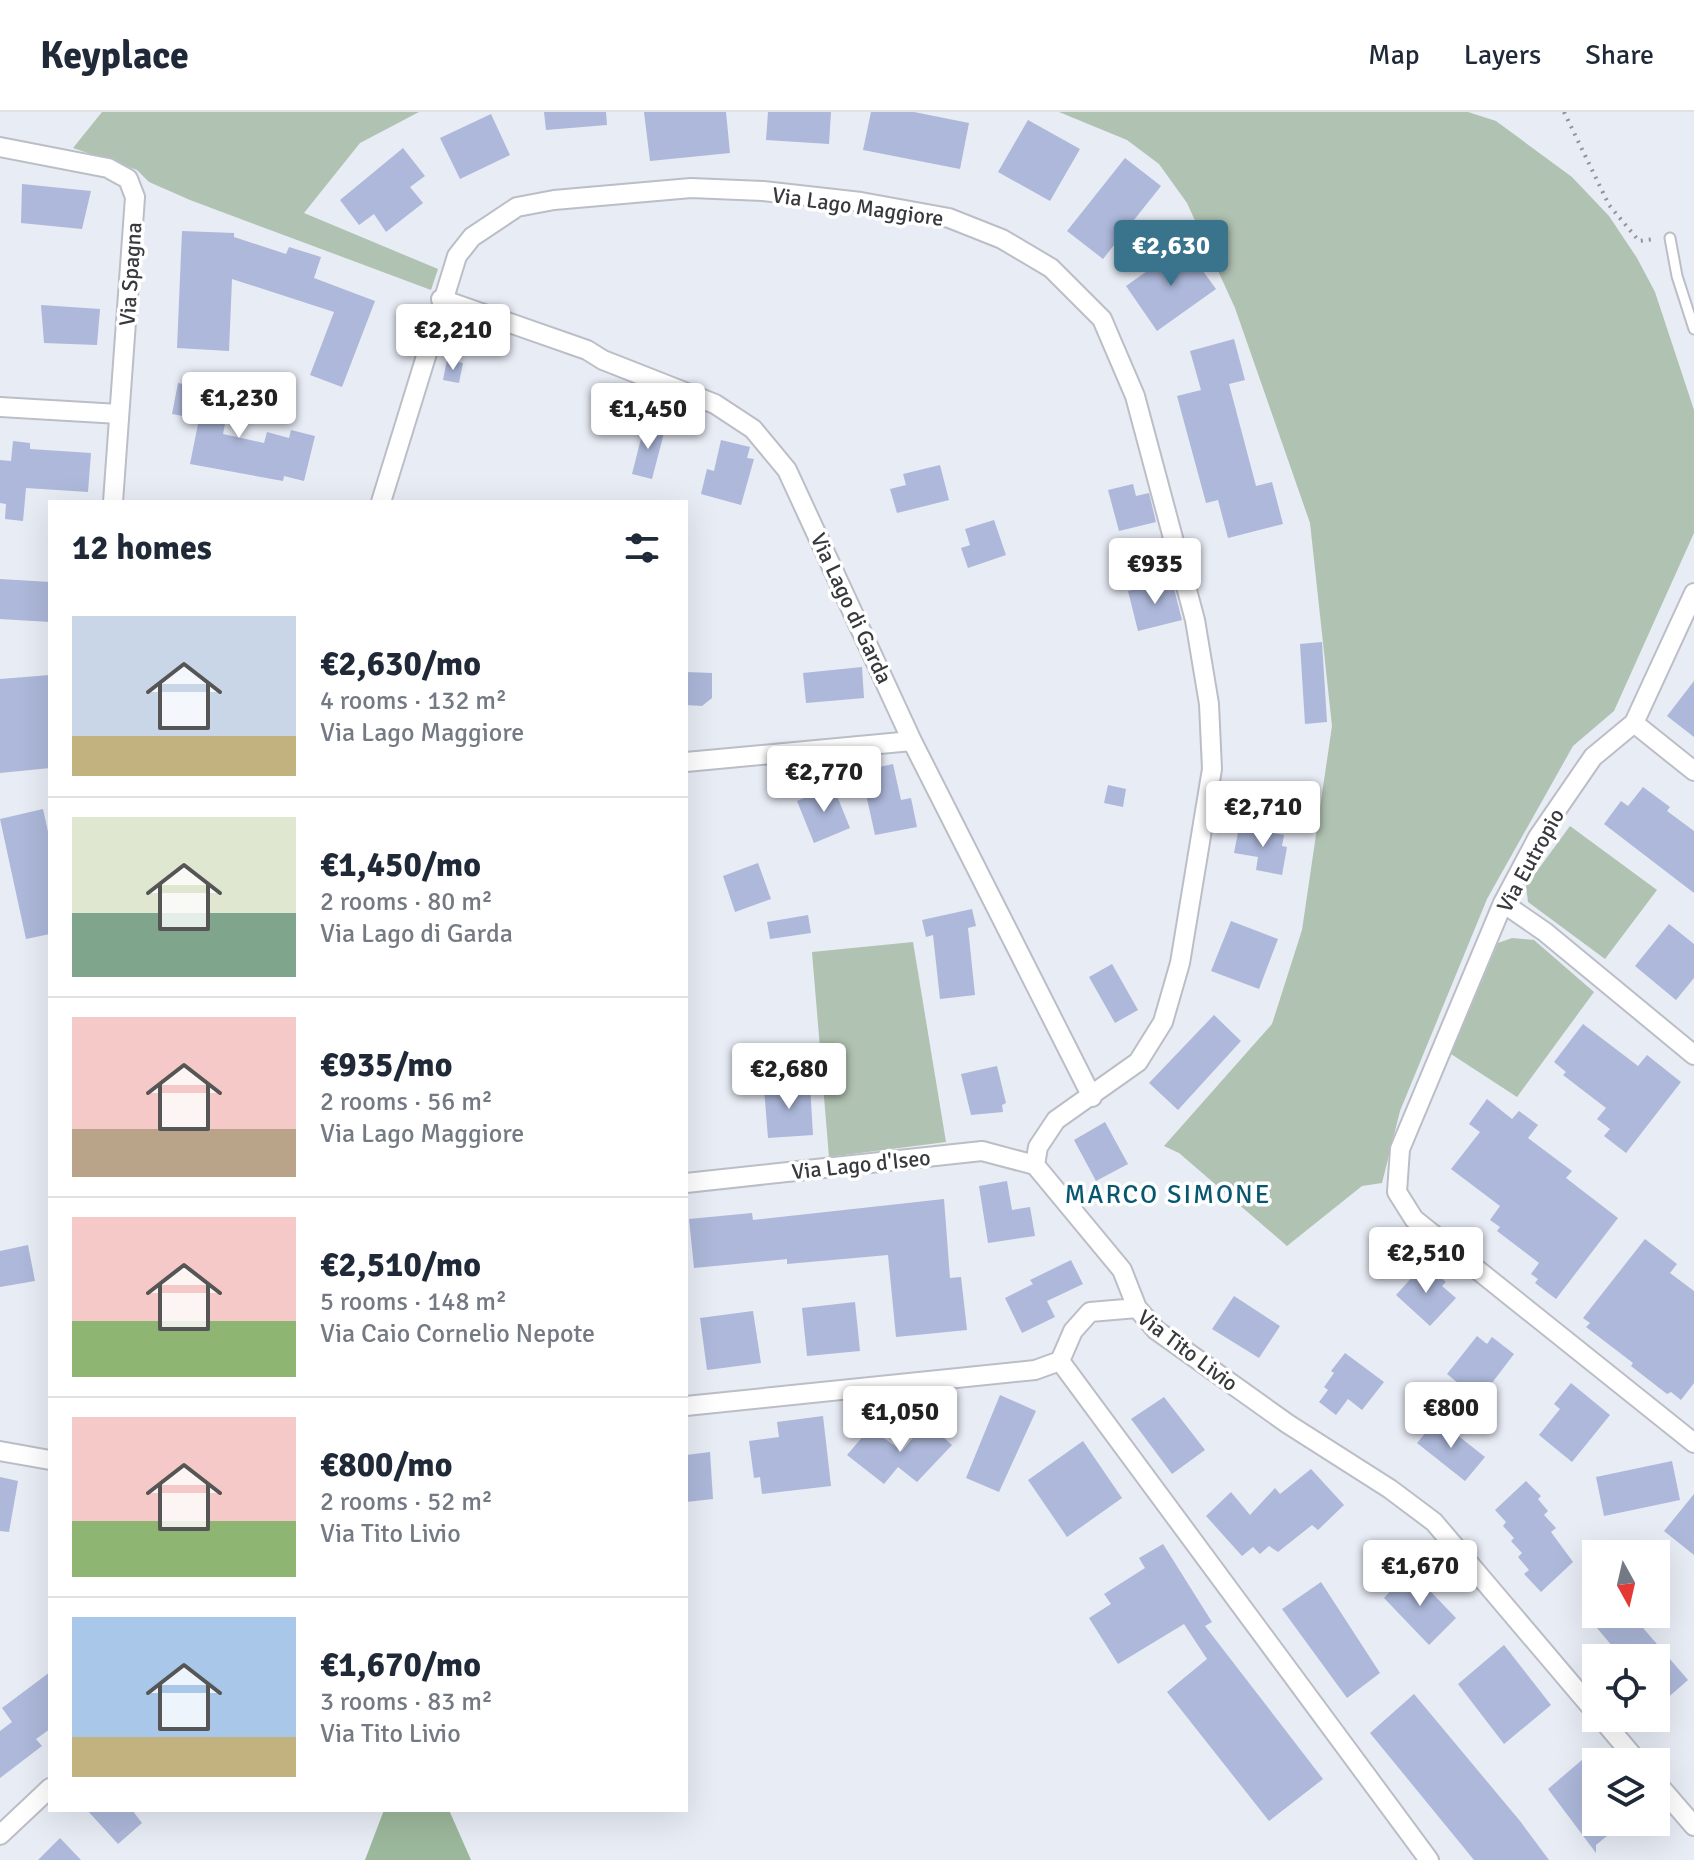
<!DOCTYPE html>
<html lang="en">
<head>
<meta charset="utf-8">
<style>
  body { margin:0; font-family:Signika,sans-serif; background:#f6f6f7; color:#1f2937; height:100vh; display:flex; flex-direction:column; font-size:30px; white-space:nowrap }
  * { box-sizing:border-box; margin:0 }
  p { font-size:26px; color:#747a83 }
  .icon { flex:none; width:44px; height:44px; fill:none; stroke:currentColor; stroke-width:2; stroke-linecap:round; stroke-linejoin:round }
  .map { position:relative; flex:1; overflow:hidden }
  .side { position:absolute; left:48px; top:388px; width:640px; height:1312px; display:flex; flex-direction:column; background:#fff; border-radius:0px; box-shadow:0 8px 32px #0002 }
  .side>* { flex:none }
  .needle { width:52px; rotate:172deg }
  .tools { position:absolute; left:1582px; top:1428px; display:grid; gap:16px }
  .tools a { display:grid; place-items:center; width:88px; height:88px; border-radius:0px; background:#fff; box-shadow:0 8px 32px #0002; font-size:40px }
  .price { position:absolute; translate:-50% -68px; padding:0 18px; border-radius:8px; background:#fff; color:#222; font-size:26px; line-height:52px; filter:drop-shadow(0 2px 4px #0008) }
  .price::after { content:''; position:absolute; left:50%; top:48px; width:24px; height:18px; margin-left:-12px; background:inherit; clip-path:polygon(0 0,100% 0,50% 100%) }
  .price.on { background:#39748c; color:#fff }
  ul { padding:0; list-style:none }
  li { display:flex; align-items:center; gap:24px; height:200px; padding:0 24px }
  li+li { border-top:2px solid #e0e1e3 }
  li span { display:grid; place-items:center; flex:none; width:224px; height:160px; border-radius:0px; color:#555 }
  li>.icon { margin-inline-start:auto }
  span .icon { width:96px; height:96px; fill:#fffc; stroke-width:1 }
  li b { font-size:34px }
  h2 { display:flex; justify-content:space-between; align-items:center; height:96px; padding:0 24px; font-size:34px }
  header { display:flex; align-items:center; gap:48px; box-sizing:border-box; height:112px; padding:0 40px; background:#fff; border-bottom:2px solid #e0e1e3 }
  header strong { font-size:38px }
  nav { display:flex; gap:44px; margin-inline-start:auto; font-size:28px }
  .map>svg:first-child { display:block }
  .green { fill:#b0c2b1 }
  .forest { fill:#9cb89c }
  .building { fill:#adb8da }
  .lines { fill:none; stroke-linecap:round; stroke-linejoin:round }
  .lane-casing { stroke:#bbbec7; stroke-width:13 }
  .street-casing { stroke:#bbbec7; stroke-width:22 }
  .path { stroke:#92949b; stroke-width:4; stroke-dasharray:2 6; stroke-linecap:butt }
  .lane { stroke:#fff; stroke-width:9 }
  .street { stroke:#fff; stroke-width:18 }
  .labels { text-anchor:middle; stroke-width:7; stroke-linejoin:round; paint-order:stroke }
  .street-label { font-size:22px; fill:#38393d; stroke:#fff }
  .quarter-label { font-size:26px; letter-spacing:2px; fill:#085771; stroke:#fff }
</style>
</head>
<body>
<header>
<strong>Keyplace</strong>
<nav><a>Map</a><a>Layers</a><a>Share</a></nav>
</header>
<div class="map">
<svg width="1694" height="1748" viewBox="0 0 1694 1748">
  <rect width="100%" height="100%" fill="#e8ecf5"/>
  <path class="green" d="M102,0H419L360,31L304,101L438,157L431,178L190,88L149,70L137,58L73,36Z
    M1059,0H1468L1496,9L1572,65L1609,104L1637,146L1655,180L1694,298V421L1614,599L1573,634L1487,787L1400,999L1382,1071L1362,1074L1287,1134L1179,1041L1164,1034L1272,912L1302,818L1332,614L1310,411L1235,196L1187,91L1159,52L1127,28Z
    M1570,714L1657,778L1605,847L1528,790L1526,774Z
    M1512,826L1534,828L1594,880L1517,985L1451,942L1498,831Z
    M913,830L946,1030L829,1045L812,840Z"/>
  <path class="forest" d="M384,1698H449L471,1748H365Z"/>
  <path class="building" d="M544,0H606L607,13L546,18Z
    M644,0H726L730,41L650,49Z
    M768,0H831L829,32L766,28Z
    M871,0H914L969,11L960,57L863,38Z
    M491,2L510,43L460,67L440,26Z
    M1028,8L1080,37L1050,89L998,60Z
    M403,36L425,64L410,75L423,91L386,120L374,102L359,113L340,88Z
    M1125,46L1161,74L1103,147L1067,119Z
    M22,72L91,79L82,117L21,111Z
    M182,119L234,121V125L286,142L289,135L321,145L314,166L375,189L342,275L310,263L334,200L232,167L229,239L177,236Z
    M1184,133L1216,177L1157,219L1126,174Z
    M41,193L100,197L97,233L44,231Z
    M1234,227L1245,268L1229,272L1256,374L1272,370L1283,412L1228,426L1218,388L1206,391L1177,284L1201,278L1190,239Z
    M447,248L463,251L459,271L443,268Z
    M178,271L231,282L223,322L264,331L267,320L289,326L291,318L315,324L304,369L284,364L283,369L190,352L199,307L172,302Z
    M645,311L665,317L652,367L632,362Z
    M721,328L750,335L747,346L754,347L741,393L701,382L707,357L714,359Z
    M13,329L30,331V337L91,341L88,380L26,376L23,409L5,407L6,392L0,391V348L11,349Z
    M940,353L949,388L897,401L890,377L906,373L903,362Z
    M1133,372L1136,384L1149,381L1156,410L1119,419L1108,378Z
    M994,408L1006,443L968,456L961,436L970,433L965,417Z
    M0,467L50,470V510L0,507Z
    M1172,469L1182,508L1138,519L1128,479Z
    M1322,530L1327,610L1305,612L1300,532Z
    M862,555L864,586L806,591L803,561Z
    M686,560L712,561V586L702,594L686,593Z
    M50,563V656L0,661V567Z
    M1694,569V625L1667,604Z
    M878,651L879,655L893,652L901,688L911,686L917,715L875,723L860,655Z
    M1108,673L1126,677L1123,695L1104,691Z
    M833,674L850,716L814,731L797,689Z
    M1643,675L1670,695L1667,699L1694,719V781L1604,712L1621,689L1628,694Z
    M43,697L50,729V822L26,827L0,707Z
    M1239,715L1284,723L1282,734L1287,735L1282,763L1256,758L1258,745L1234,741Z
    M758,751L771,787L735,800L723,764Z
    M972,797L976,814L968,816L975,883L940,887L933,823L926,825L922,808Z
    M808,803L811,821L770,827L767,810Z
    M1231,809L1278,827L1259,877L1211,859Z
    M1669,812L1694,832V866L1676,888L1635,854Z
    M1112,852L1138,898L1115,911L1089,865Z
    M1214,903L1241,929L1178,998L1149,971Z
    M1583,912L1638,954L1647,943L1681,970L1626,1041L1604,1024L1610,1017L1597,1007L1606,996L1563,963L1566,960L1554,950Z
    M997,954L1006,991L1002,993L1003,1000L971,1003L961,962Z
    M810,973L813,1023L768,1026L764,976Z
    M1487,987L1512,1007L1519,999L1538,1013L1528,1026L1572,1059L1566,1066L1618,1106L1556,1187L1535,1171L1538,1167L1531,1162L1539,1151L1497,1119L1500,1115L1490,1108L1500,1094L1451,1057L1480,1020L1469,1012Z
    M1105,1010L1128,1052L1096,1069L1074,1028Z
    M1007,1069L1012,1098L1030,1095L1035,1124L988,1131L979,1074Z
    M944,1087L950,1166L961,1165L967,1218L896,1225L888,1143L787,1152V1147L694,1156L689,1107L752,1101L753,1108Z
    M1645,1127L1677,1152L1670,1161L1694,1179V1271L1681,1288L1671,1280L1667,1282L1631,1254L1633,1251L1586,1215L1590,1211L1583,1206Z
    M28,1133L35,1169L0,1175V1139Z
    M1071,1148L1083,1172L1047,1189L1055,1205L1022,1221L1005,1186L1033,1172L1030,1168Z
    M1425,1151L1446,1170L1442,1174L1456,1186L1430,1214L1396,1183Z
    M1234,1184L1280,1214L1259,1246L1212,1217Z
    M855,1190L860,1239L807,1244L802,1196Z
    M753,1199L761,1251L707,1258L700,1206Z
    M1477,1224L1487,1232L1492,1225L1514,1242L1479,1288L1447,1262Z
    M1345,1241L1384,1270L1362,1298L1348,1287L1336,1303L1319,1290L1328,1278L1324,1275L1334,1261L1331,1259Z
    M1571,1271L1610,1303L1572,1350L1539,1323L1560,1297L1554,1292Z
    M1000,1283L1036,1299L999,1380L966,1366Z
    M1164,1285L1205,1338L1172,1362L1131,1307Z
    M823,1304L831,1374L762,1382L760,1365L754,1366L749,1329L779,1325L777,1310Z
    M1437,1307L1485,1345L1465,1369L1417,1331Z
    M926,1310L952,1333L917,1370L898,1355L884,1372L847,1343L870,1316L902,1339Z
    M1083,1329L1122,1386L1067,1425L1028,1368Z
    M710,1340L713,1387L686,1390V1343Z
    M1672,1349L1680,1388L1604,1404L1596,1365Z
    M1311,1357L1344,1393L1318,1418L1312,1413L1278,1440L1269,1434L1260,1442L1253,1435L1242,1444L1206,1404L1231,1380L1250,1403L1275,1376L1280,1382Z
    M0,1365L18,1369L9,1420L0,1419Z
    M1526,1369L1541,1384L1538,1387L1548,1399L1544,1403L1556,1416L1551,1420L1573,1450L1541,1480L1524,1462L1529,1458L1518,1445L1522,1441L1511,1429L1514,1426L1503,1414L1506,1410L1495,1398Z
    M1694,1382V1443L1664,1419Z
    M1163,1432L1212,1510L1205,1514L1323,1667L1269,1709L1167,1580L1207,1547L1184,1512L1118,1552L1089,1506L1111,1492L1104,1482L1145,1456L1139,1446Z
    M1410,1458L1456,1506L1429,1533L1384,1486Z
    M1321,1470L1380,1561L1347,1586L1282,1497Z
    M1585,1502H1631L1688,1568L1656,1596V1546H1638L1628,1534L1619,1542Z
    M1504,1533L1551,1593L1504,1632L1458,1572Z
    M50,1560V1617L36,1627L42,1634L0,1666V1619L12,1610L2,1596Z
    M1414,1582L1520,1709L1549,1748H1474L1370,1621Z
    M1596,1636V1710H1624L1596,1733V1741L1548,1677Z
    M87,1698H132L142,1711L118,1732Z
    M60,1726L81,1748H38Z"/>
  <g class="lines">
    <g class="lane-casing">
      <path id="lane" d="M1670,126L1677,164L1694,217"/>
    </g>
    <g class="street-casing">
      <path id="street" d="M0,35L108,56L128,67L135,85L113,390
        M441,187L587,238L603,248L715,292L753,317L787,358L912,629L1092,985
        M0,295L119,302
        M381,390L457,144L472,125L517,95L554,88L691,76L763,79L861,90L949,106L1002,127L1051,156L1102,207L1135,284L1195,508L1209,592L1212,657L1180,851L1163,910L1138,950L1056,1008L1038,1035L1035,1053L1122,1158L1137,1196
        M1694,481L1634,611L1593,645L1538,725L1503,791L1400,1037L1397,1080L1414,1107L1694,1331
        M1634,611L1694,659
        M686,650L912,629
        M1503,791L1545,820L1694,943
        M686,1071L982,1039L1035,1053
        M1060,1249L1073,1219L1090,1200L1137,1196L1156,1218L1288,1312L1390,1377L1434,1410L1596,1601
        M1060,1249L1429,1748
        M686,1294L1035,1258L1060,1249
        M0,1339L50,1348
        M1601,1606L1638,1650
        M1656,1670L1694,1714
        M0,1723L50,1676"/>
    </g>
    <path class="path" d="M1564,0L1609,93L1639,129L1655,127"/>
    <use href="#lane" class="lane"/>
    <use href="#street" class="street"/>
  </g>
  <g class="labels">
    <g class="street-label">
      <text transform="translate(858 94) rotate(8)" y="8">Via Lago Maggiore</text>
      <text transform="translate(130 162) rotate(-86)" y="8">Via Spagna</text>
      <text transform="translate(852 496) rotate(65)" y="8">Via Lago di Garda</text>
      <text transform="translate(1530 748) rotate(-61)" y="8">Via Eutropio</text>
      <text transform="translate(861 1052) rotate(-6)" y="8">Via Lago d'Iseo</text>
      <text transform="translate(1188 1238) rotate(37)" y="8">Via Tito Livio</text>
    </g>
    <g class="quarter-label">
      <text x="1168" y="1091">MARCO SIMONE</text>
    </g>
  </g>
</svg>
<div class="tools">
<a><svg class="needle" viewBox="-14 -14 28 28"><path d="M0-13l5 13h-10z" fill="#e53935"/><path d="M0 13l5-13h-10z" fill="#747a83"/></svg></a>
<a><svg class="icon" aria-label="locate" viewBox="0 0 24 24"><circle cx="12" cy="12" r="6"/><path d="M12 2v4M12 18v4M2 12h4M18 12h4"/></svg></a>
<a><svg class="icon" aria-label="layers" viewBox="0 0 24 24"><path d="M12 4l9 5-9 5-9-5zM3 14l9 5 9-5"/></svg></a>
</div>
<b class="price on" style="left:1171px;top:176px">€2,630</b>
<b class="price" style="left:453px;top:260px">€2,210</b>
<b class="price" style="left:239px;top:328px">€1,230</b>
<b class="price" style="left:648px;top:339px">€1,450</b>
<b class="price" style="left:1155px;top:494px">€935</b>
<b class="price" style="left:824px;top:702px">€2,770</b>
<b class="price" style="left:1263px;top:737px">€2,710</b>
<b class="price" style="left:789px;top:999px">€2,680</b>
<b class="price" style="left:1426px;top:1183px">€2,510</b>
<b class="price" style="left:1451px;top:1338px">€800</b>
<b class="price" style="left:900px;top:1342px">€1,050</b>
<b class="price" style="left:1420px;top:1496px">€1,670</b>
<section class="side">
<h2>12 homes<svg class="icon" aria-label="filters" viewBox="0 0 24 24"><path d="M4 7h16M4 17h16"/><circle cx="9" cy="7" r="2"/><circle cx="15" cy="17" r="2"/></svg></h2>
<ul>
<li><span style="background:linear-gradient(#c9d6e8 75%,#c2b280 0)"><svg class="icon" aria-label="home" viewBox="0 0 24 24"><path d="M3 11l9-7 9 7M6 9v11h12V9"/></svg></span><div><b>€2,630/mo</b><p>4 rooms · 132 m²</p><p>Via Lago Maggiore</p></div></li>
<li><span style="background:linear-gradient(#dfe7d0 60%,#7fa58c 0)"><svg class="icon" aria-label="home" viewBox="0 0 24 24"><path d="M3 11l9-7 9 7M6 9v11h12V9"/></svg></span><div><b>€1,450/mo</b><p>2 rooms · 80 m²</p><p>Via Lago di Garda</p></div></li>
<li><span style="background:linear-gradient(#f6c9c9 70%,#b9a48a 0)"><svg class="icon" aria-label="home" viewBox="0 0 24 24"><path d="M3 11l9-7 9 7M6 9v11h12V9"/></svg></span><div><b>€935/mo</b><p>2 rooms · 56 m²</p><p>Via Lago Maggiore</p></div></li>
<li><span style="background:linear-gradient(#f6c9c9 65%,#8fb573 0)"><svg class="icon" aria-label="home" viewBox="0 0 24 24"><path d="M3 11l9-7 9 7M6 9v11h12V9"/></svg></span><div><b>€2,510/mo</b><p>5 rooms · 148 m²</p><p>Via Caio Cornelio Nepote</p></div></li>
<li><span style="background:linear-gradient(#f6c9c9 65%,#8fb573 0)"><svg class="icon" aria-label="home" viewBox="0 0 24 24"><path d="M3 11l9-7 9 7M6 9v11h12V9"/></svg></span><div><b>€800/mo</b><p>2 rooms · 52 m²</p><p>Via Tito Livio</p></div></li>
<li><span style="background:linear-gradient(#a9c7e8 75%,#c2b280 0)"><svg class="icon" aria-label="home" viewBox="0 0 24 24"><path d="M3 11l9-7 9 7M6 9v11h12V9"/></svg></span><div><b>€1,670/mo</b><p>3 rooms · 83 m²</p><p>Via Tito Livio</p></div></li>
</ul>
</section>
</div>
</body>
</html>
